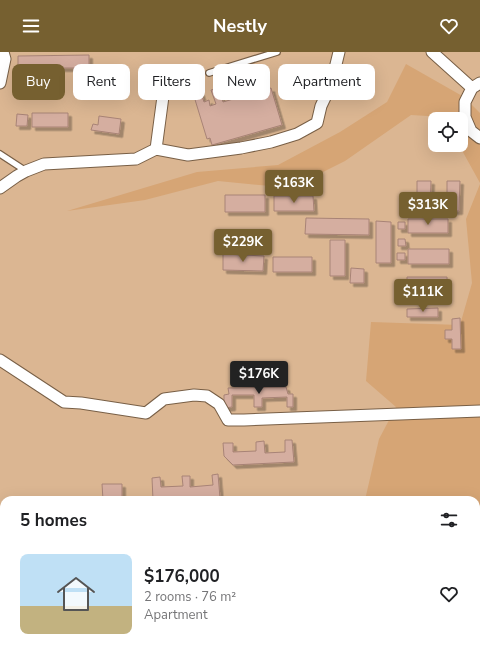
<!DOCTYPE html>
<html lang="en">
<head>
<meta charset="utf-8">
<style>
  body { margin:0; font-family:"Nunito Sans",sans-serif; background:#f6f6f6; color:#202124; height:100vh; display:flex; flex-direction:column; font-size:15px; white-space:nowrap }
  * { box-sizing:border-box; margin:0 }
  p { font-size:13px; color:#757577 }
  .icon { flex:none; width:22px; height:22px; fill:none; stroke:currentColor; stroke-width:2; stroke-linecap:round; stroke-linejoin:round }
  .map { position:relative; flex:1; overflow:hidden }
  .sheet { position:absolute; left:0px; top:444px; width:480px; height:156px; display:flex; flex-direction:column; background:#fff; border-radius:12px 12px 0 0; box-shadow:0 4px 16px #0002 }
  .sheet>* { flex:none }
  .hud { position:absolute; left:12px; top:12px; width:456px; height:36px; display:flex; gap:8px }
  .controls { position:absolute; left:428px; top:60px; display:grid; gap:8px }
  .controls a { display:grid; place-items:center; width:40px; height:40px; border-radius:8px; background:#fff; box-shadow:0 4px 16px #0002; font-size:20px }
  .price { position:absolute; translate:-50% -34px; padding:0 9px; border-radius:4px; background:#766030; color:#fff; font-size:13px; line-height:26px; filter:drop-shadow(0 1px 2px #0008) }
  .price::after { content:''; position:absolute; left:50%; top:24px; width:12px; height:9px; margin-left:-6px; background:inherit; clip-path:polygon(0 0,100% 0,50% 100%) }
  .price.active { background:#222; color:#fff }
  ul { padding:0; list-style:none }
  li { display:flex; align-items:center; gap:12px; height:100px; padding:0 20px }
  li+li { border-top:1px solid #e0e0e0 }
  li span { display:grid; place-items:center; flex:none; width:112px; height:80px; border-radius:8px; color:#555 }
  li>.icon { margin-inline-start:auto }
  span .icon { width:48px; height:48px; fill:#fffc; stroke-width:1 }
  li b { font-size:17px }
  h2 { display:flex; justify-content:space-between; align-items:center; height:48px; padding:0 20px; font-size:17px }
  .tag { padding:0 14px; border-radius:8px; background:#fff; box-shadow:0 4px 16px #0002; font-size:14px; line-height:36px }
  .tag.active { background:#766030; color:#fff }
  header { display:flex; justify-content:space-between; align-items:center; height:52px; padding:0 20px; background:#766030; color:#fff; font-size:18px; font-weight:700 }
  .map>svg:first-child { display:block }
  .green { fill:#dbb692; fill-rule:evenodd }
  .forest { fill:#d6a575 }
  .building { fill:#d5aea0; stroke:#a88376; filter:url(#shadow) }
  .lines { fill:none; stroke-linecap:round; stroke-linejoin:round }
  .service-casing { stroke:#785f46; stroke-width:8 }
  .minor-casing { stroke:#785f46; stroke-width:13 }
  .service { stroke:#fff; stroke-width:5.5 }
  .minor { stroke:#fff; stroke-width:11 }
</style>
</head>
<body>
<header><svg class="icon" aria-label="menu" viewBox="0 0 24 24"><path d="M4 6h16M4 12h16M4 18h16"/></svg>Nestly<svg class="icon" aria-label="heart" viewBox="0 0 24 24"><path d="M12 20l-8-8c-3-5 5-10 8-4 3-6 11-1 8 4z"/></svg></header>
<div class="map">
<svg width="480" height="600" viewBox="0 0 480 600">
  <defs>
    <filter id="shadow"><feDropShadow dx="3.5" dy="3.5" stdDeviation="0" flood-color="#0004"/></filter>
  </defs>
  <rect width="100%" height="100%" fill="#fbe3cc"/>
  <path class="green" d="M0,0H480V600H0ZM435,67H461V93H435ZM4,448H476V596H4Z"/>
  <path class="forest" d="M406,12L464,45L480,61V131L459,93H461V67H445L444,65L411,63L345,109L291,136L218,129L145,148L67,159L197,120L278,113L340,80L387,50Z
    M480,132V547L476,548V448H365L379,387L396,355L366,329L371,270L460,273L472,231L466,167Z
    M311,596H480V600H325Z"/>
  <path class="building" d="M89,3V29H74V16H18V4Z
    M219,36L223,50L271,36L282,73L212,93L210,86L207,87L193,41L200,38L204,50L209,48L210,54L216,52L211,38Z
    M81,37H96V42L81,43Z
    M32,61H68V75H32Z
    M17,62L28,63L27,74H16Z
    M99,64L121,67L119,82L91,78L93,72L98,73Z
    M417,129H431L430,162L417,161Z
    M447,129H460L459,159H447Z
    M225,143H265V160H225Z
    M274,144H313L314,159H274Z
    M306,166L369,167V183L305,182Z
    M408,167H448V181H408Z
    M376,169L391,170V211H376Z
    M398,170H405V177H398Z
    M398,187H405L406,194H398Z
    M330,188H345V224H330Z
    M408,197H449V212H408Z
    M397,201H405V208H397Z
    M223,202L264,204L263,219L223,218Z
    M273,205H312V220H273Z
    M351,216L364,217V231H350Z
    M407,225H447V239L407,238Z
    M438,256V265H407V257Z
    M460,266L461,297H452V287H445V278H452V267Z
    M286,335L288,342H293V355H287V345L262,346V355H254V343H232V355L224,356V343L229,342L228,336Z
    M285,388H292L294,410L233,413L224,404L223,391H233V400L256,399V390L264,389L265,401L285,400Z
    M218,422L220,446L176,448H153L152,426L160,425L161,435L183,434L182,424H190V435L213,433L212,423Z
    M102,432H122V448H103Z
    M1,548H4V594H2Z"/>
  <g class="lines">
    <g class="service-casing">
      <path id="service" d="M209,21L277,0
        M0,102L26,119
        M0,490L4,489"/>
    </g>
    <g class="minor-casing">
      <path id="minor" d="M432,0L472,36
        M0,31L5,7L3,0
        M480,31L472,36L465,50V65L471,79L480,86
        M156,97L164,37
        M0,136L17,124L26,119L44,112L136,107L156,97L188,103L241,96L271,90L297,82L317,71L321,54L331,33L339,0
        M0,308L64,350L81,351L146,361L164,347L194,343L207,344L219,352L228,368H244L480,359
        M0,520H4
        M476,568L480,567
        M446,600L448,596"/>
    </g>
    <use href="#service" class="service"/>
    <use href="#minor" class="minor"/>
  </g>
</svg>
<div class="controls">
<a><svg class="icon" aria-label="locate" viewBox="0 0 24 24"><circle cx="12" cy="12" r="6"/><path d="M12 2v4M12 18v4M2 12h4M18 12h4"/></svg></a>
</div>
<b class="price" style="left:294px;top:152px">$163K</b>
<b class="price" style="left:428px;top:174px">$313K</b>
<b class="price" style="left:243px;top:211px">$229K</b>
<b class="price" style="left:423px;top:261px">$111K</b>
<b class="price active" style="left:259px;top:343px">$176K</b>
<div class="hud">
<a class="tag active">Buy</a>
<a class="tag">Rent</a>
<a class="tag">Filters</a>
<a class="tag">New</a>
<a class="tag">Apartment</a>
</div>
<section class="sheet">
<h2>5 homes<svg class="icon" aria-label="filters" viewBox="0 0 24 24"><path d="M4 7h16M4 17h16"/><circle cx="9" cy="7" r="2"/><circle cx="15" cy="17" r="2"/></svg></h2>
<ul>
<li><span style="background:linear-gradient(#bfe0f5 65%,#c2b280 0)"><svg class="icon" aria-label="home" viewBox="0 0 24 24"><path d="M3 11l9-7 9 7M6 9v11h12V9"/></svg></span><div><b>$176,000</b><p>2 rooms · 76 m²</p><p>Apartment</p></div><svg class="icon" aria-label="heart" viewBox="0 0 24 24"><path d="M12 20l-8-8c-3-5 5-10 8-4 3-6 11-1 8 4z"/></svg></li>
</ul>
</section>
</div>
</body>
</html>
